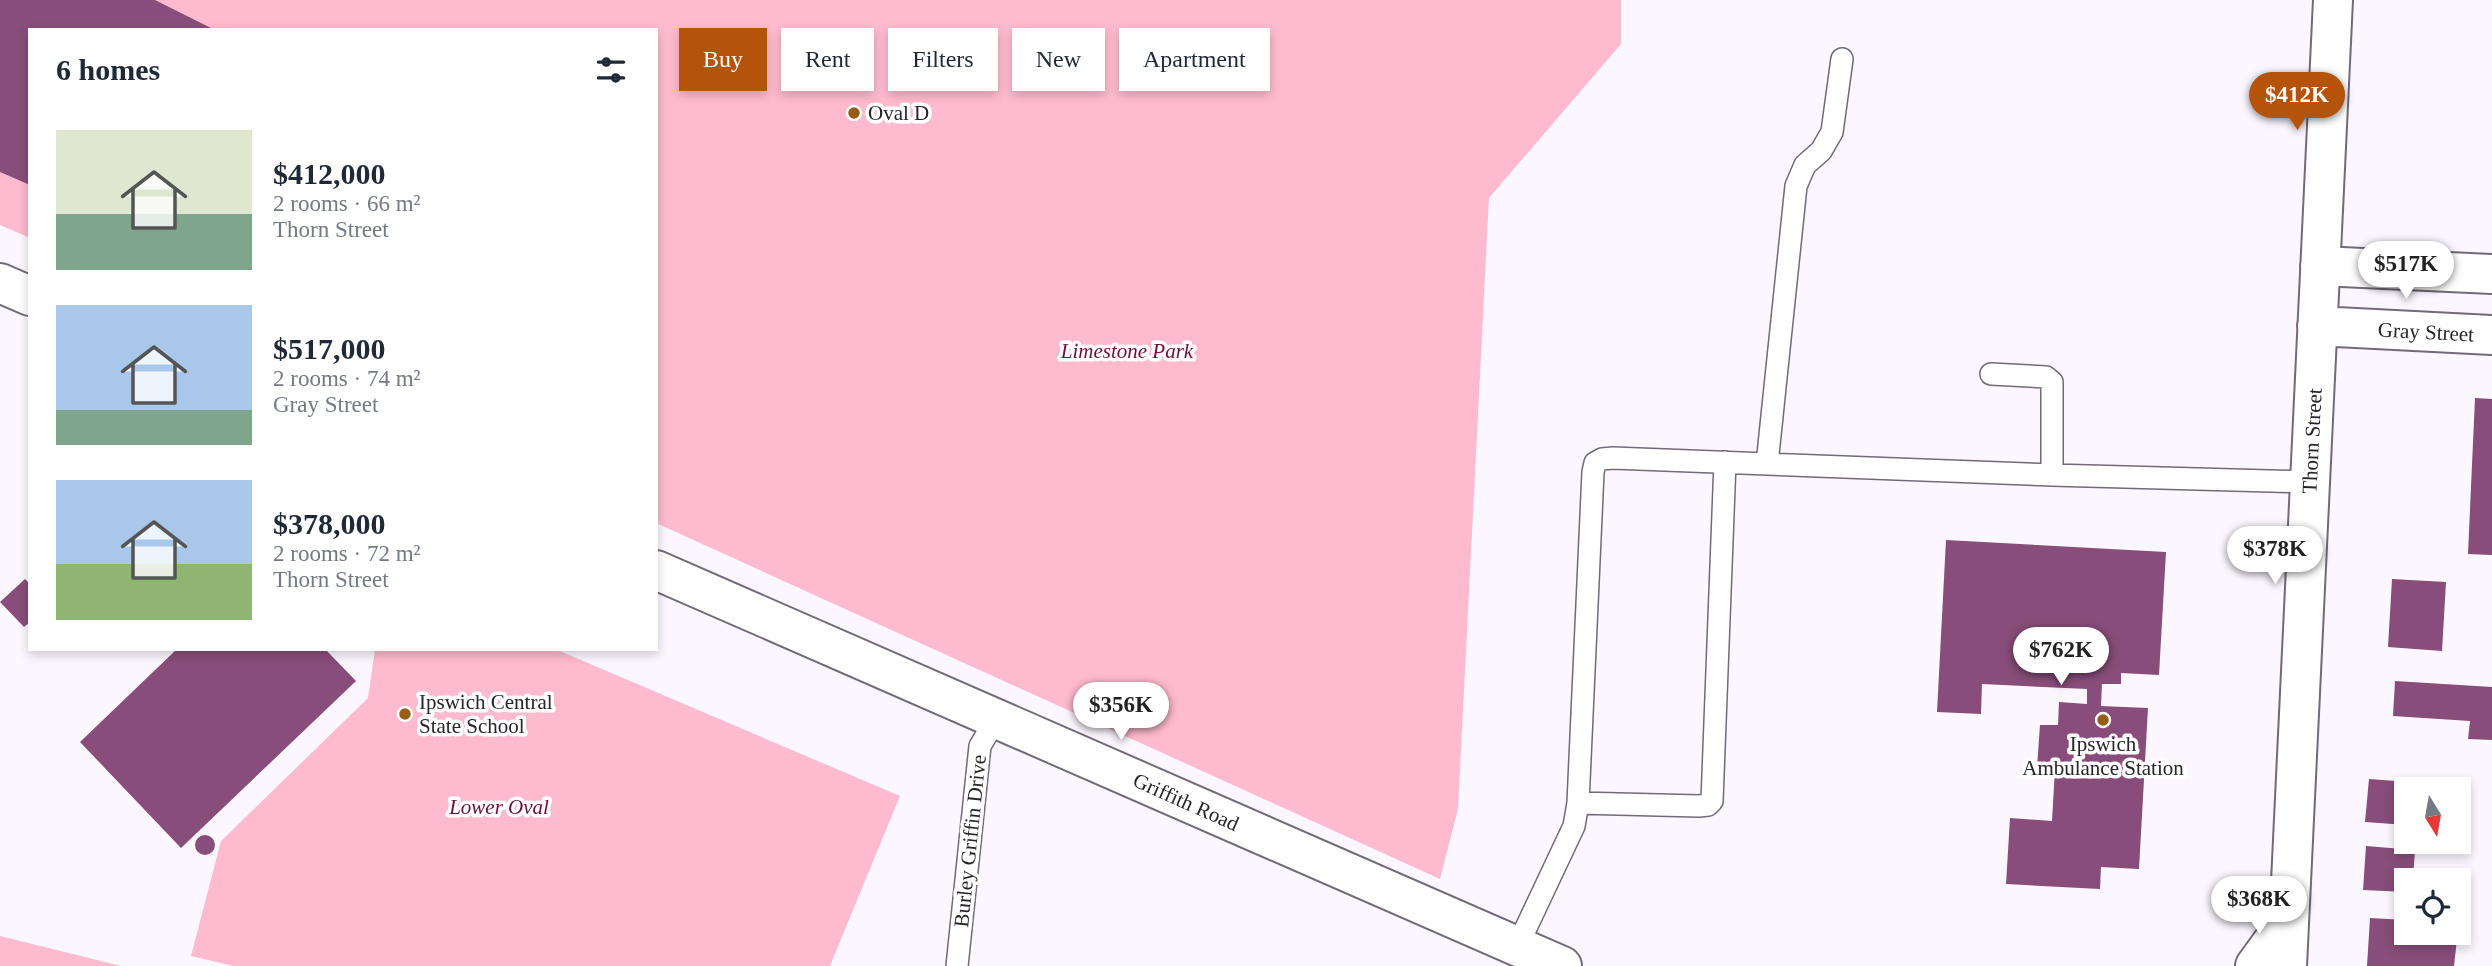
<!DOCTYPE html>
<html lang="en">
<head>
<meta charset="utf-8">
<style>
  body { margin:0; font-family:"Times New Roman",serif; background:#f2f2f3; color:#1f2937; height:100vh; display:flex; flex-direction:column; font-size:26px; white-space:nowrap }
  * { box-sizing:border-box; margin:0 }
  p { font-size:23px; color:#747a83 }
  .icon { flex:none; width:38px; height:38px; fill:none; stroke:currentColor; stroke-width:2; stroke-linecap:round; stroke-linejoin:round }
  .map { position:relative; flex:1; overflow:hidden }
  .drawer { position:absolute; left:28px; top:28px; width:630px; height:623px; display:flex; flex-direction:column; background:#fff; border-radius:0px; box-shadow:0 4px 10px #0003 }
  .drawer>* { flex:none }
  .guide { position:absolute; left:679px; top:28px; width:665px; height:63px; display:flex; gap:14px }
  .needle { width:46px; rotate:169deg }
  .fabs { position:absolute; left:2394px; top:777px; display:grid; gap:14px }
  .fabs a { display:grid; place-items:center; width:77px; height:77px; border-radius:0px; background:#fff; box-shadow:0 4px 10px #0003; font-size:35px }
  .price { position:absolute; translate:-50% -60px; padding:0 16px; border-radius:24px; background:#fff; color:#222; font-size:23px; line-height:46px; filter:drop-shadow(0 2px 4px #0008) }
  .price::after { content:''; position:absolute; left:50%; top:42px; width:21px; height:16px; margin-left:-10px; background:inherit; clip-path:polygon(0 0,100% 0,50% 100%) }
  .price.on { background:#b45309; color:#fff }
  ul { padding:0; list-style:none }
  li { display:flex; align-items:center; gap:21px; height:175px; padding:0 28px }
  li span { display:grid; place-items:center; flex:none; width:196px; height:140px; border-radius:0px; color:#555 }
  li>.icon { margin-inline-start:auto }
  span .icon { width:84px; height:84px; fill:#fffc; stroke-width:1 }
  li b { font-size:30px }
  h2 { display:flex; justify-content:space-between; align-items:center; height:84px; padding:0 28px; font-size:30px }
  .tag { padding:0 24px; border-radius:0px; background:#fff; box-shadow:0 4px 10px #0003; font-size:24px; line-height:63px }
  .tag.on { background:#b45309; color:#fff }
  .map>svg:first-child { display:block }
  .green { fill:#febace }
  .building { fill:#884d7a }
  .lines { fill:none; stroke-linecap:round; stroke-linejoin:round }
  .lane-casing { stroke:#736979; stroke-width:24 }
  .secondary-casing { stroke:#736979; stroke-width:42 }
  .lane { stroke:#fff; stroke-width:21 }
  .secondary { stroke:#fff; stroke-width:38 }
  .poi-dot { fill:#955e17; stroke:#fff; stroke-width:2.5 }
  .labels { text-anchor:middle; stroke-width:7; stroke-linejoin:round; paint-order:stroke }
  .poi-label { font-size:21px; fill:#28242b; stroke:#fff; text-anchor:start }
  .street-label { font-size:21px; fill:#28242b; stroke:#fff }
  .park-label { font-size:21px; font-style:italic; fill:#6b0e39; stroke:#fff }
</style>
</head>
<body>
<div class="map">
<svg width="2492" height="966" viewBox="0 0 2492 966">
  <rect width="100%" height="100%" fill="#fcf7ff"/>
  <path class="green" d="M0,0H1621V44L1489,198L1458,809L1440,879L656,523V30H30V238L0,225Z
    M375,649H555L900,796L830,966H233L191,956L221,841L368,698Z
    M0,936L121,966H0Z"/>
  <path class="building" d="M0,0H155L215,30H30V185L0,172Z
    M2475,398L2492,399V555L2468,554Z
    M1946,540L2166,552L2159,675L2121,673V684H2102L2101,706L2148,708L2139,869L2101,867L2100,889L2006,884L2010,818L2052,821L2055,769L2037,768L2040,725H2058L2059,702L2087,704V689L1982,684L1981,714L1937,712Z
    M25,579L30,584V622L24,627L0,602Z
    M2392,579L2446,582L2442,651L2388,647Z
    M177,649H325L356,681L181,848L80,742Z
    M2395,681L2492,687V740L2468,739L2470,721L2393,716Z
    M2369,779L2436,784V789H2406V825L2365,822Z
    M195 845a10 10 0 1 1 20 0a10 10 0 1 1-20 0Z
    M2366,846L2415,850L2413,880H2406V892L2363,890Z
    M2370,918L2406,920V933H2435V938L2457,939L2454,966H2367Z"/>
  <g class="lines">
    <g class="lane-casing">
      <path id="lane" d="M1991,374L2046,377L2052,382V475
        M1767,464L1796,186L1805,165L1821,151L1832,132L1842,59
        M1578,803L1699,806L1708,805L1712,801L1725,462
        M1517,947L1574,826L1578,803L1593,472L1595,463L1602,459L1613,458L2052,475L2310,482
        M957,966L980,746L996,719"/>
    </g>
    <g class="secondary-casing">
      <path id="secondary" d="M2320,266L2492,274
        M0,283L30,296
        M2317,326L2492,335
        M656,570L1562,966
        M2255,966L2276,937L2286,917
        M2287,966L2333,0"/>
    </g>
    <use href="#lane" class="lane"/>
    <use href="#secondary" class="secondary"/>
  </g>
  <g class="poi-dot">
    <circle cx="854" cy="113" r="7"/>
    <circle cx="405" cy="714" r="7"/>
    <circle cx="2103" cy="720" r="7"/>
  </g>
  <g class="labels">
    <g class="poi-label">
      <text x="868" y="120">Oval D</text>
      <text x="419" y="709">Ipswich Central<tspan x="419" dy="24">State School</tspan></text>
      <text x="2103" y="751" text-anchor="middle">Ipswich<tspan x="2103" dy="24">Ambulance Station</tspan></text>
    </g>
    <g class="street-label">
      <text transform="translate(2426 332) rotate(3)" y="7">Gray Street</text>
      <text transform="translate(2312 441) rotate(-87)" y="7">Thorn Street</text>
      <text transform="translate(1186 802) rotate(24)" y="7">Griffith Road</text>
      <text transform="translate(970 841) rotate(-84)" y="7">Burley Griffin Drive</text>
    </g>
    <g class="park-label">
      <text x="1127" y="358">Limestone Park</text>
      <text x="499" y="814">Lower Oval</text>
    </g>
  </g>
</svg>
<div class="fabs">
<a><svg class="needle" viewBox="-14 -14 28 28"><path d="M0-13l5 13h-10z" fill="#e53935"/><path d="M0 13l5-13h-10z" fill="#747a83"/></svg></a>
<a><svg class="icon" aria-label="locate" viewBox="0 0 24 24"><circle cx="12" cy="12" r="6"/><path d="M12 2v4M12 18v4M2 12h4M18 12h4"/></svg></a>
</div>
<b class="price on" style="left:2297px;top:132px">$412K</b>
<b class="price" style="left:2406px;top:301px">$517K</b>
<b class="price" style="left:2275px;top:586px">$378K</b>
<b class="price" style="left:2061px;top:687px">$762K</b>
<b class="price" style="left:1121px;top:742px">$356K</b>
<b class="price" style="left:2259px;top:936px">$368K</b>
<div class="guide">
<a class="tag on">Buy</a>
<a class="tag">Rent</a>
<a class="tag">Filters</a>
<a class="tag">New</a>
<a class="tag">Apartment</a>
</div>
<section class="drawer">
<h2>6 homes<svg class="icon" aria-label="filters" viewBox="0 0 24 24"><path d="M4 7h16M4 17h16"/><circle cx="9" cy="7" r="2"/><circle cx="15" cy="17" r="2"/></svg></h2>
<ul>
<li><span style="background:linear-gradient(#dfe7d0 60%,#7fa58c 0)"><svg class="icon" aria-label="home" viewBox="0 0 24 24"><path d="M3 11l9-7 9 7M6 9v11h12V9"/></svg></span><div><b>$412,000</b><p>2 rooms · 66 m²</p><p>Thorn Street</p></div></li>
<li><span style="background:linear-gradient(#a9c7e8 75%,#7fa58c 0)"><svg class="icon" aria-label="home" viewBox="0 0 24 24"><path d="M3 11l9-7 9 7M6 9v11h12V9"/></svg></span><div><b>$517,000</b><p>2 rooms · 74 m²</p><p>Gray Street</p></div></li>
<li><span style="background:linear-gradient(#a9c7e8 60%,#8fb573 0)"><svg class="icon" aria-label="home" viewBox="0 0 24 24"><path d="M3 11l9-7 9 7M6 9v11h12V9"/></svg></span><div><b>$378,000</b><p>2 rooms · 72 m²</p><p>Thorn Street</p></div></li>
</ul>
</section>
</div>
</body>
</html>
